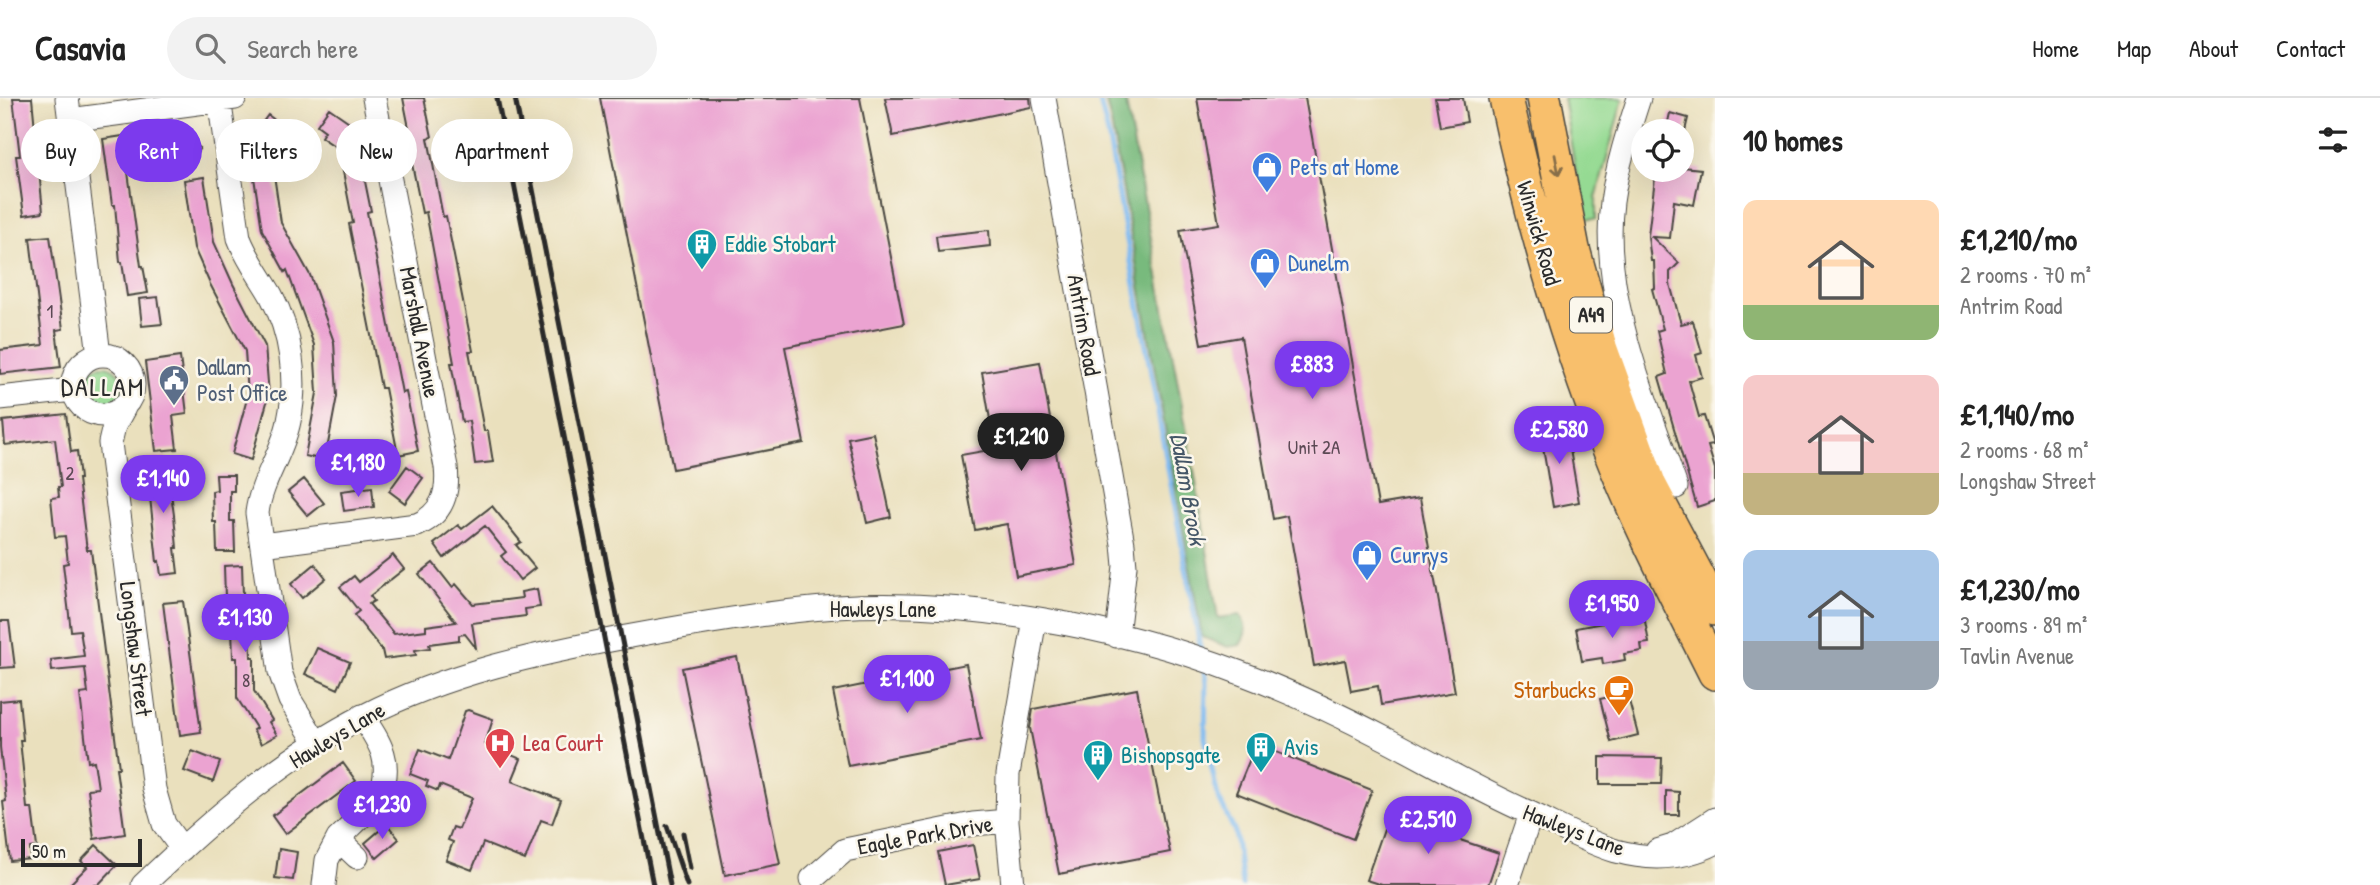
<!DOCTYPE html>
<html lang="en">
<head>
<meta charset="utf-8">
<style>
  body { margin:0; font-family:"Patrick Hand",sans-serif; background:#f2f2f2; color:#222; height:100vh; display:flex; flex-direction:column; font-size:26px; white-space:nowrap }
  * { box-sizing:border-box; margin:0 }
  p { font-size:23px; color:#767676 }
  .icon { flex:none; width:38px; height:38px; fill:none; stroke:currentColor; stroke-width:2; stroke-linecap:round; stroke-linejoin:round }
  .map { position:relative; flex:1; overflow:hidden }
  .side { display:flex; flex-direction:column; background:#fff; width:665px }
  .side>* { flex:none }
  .hud { position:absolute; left:21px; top:21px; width:665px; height:63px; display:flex; gap:14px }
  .buttons { position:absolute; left:1631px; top:21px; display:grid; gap:14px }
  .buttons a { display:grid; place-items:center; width:63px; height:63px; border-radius:50%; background:#fff; box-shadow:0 7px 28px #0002; font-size:35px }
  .scale { position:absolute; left:21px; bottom:18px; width:121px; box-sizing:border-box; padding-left:7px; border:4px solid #2b2b2b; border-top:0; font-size:19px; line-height:24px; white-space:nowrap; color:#2b2b2b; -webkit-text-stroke:5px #fbf7ec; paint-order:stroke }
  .price { position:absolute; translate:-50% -60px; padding:0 16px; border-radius:24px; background:#7c3aed; color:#fff; font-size:23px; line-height:46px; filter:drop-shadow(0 2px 4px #0008) }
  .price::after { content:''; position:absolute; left:50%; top:42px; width:21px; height:16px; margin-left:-10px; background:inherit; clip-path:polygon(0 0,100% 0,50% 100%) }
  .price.selected { background:#222; color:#fff }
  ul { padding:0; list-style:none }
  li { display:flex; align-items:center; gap:21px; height:175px; padding:0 28px }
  li span { display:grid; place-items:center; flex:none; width:196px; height:140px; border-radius:14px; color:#555 }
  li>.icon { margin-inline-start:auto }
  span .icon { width:84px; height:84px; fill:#fffc; stroke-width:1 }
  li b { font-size:30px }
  h2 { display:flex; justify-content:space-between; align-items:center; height:84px; padding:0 28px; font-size:30px }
  .tag { padding:0 24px; border-radius:32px; background:#fff; box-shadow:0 7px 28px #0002; font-size:24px; line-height:63px }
  .tag.selected { background:#7c3aed; color:#fff }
  header { display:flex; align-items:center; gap:42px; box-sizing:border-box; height:98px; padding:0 35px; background:#fff; border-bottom:2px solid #e0e0e0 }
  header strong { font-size:33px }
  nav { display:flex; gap:38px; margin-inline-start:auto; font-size:24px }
  .search { width:490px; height:63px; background:#f2f2f2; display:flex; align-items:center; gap:18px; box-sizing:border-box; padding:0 24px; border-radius:38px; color:#767676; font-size:26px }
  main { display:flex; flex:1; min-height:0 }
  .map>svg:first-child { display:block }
  .green { fill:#95da93; stroke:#60825f; stroke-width:2 }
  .forest { fill:#78ba7d; stroke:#527254; stroke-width:2 }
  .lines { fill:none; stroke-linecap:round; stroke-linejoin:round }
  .stream { stroke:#7fbbf2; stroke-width:5 }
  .building { fill:#eba3d1 }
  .minor-casing { stroke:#484641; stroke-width:25 }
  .highway-casing { stroke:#484641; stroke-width:36 }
  .minor { stroke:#fff; stroke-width:23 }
  .highway { stroke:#f8bf6c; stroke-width:33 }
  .rail { stroke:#2b2b2b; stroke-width:5 }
  .oneway { stroke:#876e48 }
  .labels { text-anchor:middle; stroke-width:5; stroke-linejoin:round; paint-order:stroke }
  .number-label { font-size:19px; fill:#5b4954 }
  .shield { fill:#fbf7ec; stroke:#696865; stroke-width:2 }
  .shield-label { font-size:21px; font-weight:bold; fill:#2b2b2b }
  .shop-label { font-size:23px; fill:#366cbe; stroke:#fbf7ec; text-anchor:start }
  .street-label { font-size:23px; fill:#2b2b2b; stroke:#fbf7ec }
  .culture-label { font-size:23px; fill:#0d838f; stroke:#fbf7ec; text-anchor:start }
  .service-label { font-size:23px; fill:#4e5e75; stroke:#fbf7ec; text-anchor:start }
  .food-label { font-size:23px; fill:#c56008; stroke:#fbf7ec; text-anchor:end }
  .health-label { font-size:23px; fill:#be3a42; stroke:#fbf7ec; text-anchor:start }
  .water-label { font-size:24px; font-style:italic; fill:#445667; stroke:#fbf7ec }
  .quarter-label { font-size:26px; letter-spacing:2px; fill:#2b2b2b; stroke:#fbf7ec }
</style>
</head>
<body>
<header>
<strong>Casavia</strong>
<div class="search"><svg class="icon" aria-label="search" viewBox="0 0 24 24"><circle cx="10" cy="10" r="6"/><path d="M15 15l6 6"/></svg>Search here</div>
<nav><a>Home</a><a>Map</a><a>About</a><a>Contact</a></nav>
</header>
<main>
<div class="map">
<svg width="1715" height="787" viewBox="0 0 1715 787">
  <rect width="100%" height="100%" fill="#fbf7ec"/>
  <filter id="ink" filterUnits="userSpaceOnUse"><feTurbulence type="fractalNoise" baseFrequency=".0143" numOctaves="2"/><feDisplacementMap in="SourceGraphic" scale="14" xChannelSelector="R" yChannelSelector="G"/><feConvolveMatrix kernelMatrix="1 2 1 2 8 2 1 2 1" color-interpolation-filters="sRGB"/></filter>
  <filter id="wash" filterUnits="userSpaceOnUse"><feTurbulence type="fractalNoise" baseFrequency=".00686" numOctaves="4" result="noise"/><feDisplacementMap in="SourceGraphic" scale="28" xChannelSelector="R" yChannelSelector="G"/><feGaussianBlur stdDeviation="1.57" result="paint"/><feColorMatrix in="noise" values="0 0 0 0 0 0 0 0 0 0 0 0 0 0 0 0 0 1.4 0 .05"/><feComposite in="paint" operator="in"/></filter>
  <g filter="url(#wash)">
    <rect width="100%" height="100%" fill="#eae0bd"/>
    <path class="green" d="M1563,0H1623L1596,100V121H1584Z
      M84 287a19 19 0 1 1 38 0a19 19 0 1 1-38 0Z"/>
    <path class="forest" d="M1105,0H1125L1194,373L1218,520L1240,517C1248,529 1247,536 1240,547L1228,549L1202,539L1111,24Z"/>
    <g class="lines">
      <path class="stream" d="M1099,0L1108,36L1201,554
        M1203,568L1206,584L1205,640L1218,699L1235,734L1242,787"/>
    </g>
    <g id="blocks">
      <path class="building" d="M13,0H32L43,114L24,117L16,58H20Z
        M403,0H424L432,39L428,40L443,119L446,118L473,253H469L484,333H488L493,364L475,366L469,323L462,324L451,265H454L426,114L422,115L410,56L414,55Z
        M600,0H860L904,226L785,249L804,345L673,371Z
        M885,0H1030L1031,9L893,38Z
        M1197,0H1305L1378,407L1420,400L1455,594L1381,607L1378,588L1351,593L1345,562L1314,568L1287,418L1273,421L1241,239L1201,246L1180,132L1219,126Z
        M1435,0H1463L1467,24L1440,29Z
        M329,10L355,28L339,51L321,39L325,33L317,27Z
        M1670,15L1688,20L1685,33H1666Z
        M268,17L288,32V39L271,62L248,44Z
        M170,28L200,50L184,72L158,53L156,46Z
        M123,38L141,168H143L148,195L127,198L122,164H120L115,107H112L103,41Z
        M359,54L371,113L367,114L402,295L406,294L418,353L398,357L385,290H381L370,232L349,126L353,125L340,58Z
        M1682,69L1701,71L1694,107L1674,103L1670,140L1652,139L1679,165L1670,174V186L1681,226L1693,223L1702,255L1696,257L1702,279L1689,283L1699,319L1704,318L1713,347L1708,348L1715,371V403L1697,409L1659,279L1667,276L1657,233L1663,231L1652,191L1655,190L1654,163H1651L1648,138L1656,72H1682Z
        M273,70L281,125L310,177L334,244L337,298L325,362L305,358L317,295L314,247L287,172L285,174L262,132L253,73Z
        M204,79L214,144L233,186L265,248L269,297L251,362L232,356L248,297L245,253L210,186L194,150L184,82Z
        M989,132L990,148L938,154L936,138Z
        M50,138L63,231L56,232L61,269L0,276V252L43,247L30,140Z
        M158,199L162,226L142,228L139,201Z
        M180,259L187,316L173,318L177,351L156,353L145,264Z
        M1040,264L1076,467L1016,478L1007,426L975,432L961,357L995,351L982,274Z
        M66,316L71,354L77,353L80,381H78L87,452H91L119,670H116L125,736L94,741L88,691L98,690L94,663L88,664L80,596L88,595L85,570L52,573L51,562L84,558L80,532L71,533L63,466L68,465L65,438L55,439L51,400L59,399L58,389H61L55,341L5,347L3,323Z
        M1566,328L1579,404L1553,409L1540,332Z
        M873,335L891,419L867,425L848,340Z
        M166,359L174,417L177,450H175L178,475L161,477L159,463L157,464L146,362Z
        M407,368L423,380L405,405L389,393Z
        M216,377H234V393H230V423H234L235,454H217L216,424H213L212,393L217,392Z
        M304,381L324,405L308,418L288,394Z
        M372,389L374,409L344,413L341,393Z
        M492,408L521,444L516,447L535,470L520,482L501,458L506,454L485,428L444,460L434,446L458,427L462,431Z
        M393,457L404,471L370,498L374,503L369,506L394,536L426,532V528L456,524L419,476L433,465L452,489L456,486L473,506L522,500L521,494L537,491L540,509L525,511L526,518L472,525L476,550L465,536L459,537V542L429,546L430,550L415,552L416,557L384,561L382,552L354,517L359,513L340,489L354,478L359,484Z
        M315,466L326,480L302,500L291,486Z
        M242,467L243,497H246L247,529L250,528L251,559H254V593L272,622L269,624L277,637L261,646L253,632L256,630L237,600V560H233L232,530H229L228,499H225L224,468Z
        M183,503L201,634L180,637L163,505Z
        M1635,519L1636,524L1645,523L1649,545L1641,546L1642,553L1624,556L1625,562L1603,566L1602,560L1582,563L1576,530Z
        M0,523H9L15,569L0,570Z
        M317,550L350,564L338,591L305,576Z
        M737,559L780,766L725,777L682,570Z
        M966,566L981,642L848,668L833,593Z
        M1137,591L1170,754L1059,776L1030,630L1033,611Z
        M1627,595L1638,637L1611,644L1600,601Z
        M19,601L23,642H20L27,710H32L37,749L30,750L31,761L10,763L3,704L6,703L0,649V603Z
        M468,612L493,621L485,646L521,661L512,683L561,702L552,726L541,722L525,762L483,745L472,772L446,762L453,744L448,742L453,729L459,731L472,700L440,687L438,693L426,688L428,683L410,676L420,651L448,662L465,613Z
        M1256,646L1372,692L1353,741L1236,695Z
        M192,653L220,664L213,684L184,673Z
        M1600,659L1662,660L1661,686H1600Z
        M343,665L356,683L285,736L272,718Z
        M1666,693L1679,694V717H1666Z
        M1391,711L1450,731L1448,738L1499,755L1488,787H1382L1366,782Z
        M387,726L399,741L377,760L365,745Z
        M96,747L117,767L98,787H69L87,769L81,763Z
        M973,747L980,781L945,787L938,754Z
        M279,751L297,754L293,782L275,780Z"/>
    </g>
  </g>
  <g filter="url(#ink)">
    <use href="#blocks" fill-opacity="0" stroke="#484641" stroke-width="2"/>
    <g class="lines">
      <g class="minor-casing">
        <path id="minor" d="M67,0L99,257
          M219,0L239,140C247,161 260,178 271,197C291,234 298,282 289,323C283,355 261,382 257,415L280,574L290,602L316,644
          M1044,0L1123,446L1125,468L1117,538
          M1639,0C1628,34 1617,68 1612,104C1600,198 1646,301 1676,389
          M70,22L235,0
          M73 287a30 30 0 1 1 60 0a30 30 0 1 1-60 0Z
          M0,300L73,292
          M124,310L114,328L110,345L154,691L164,726L182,751
          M262,447L417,427C442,416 449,395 446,369L374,0
          M362,618C381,646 393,664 380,698
          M1657,753L1673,748L1715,721
          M357,759L338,741L375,705
          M812,781L845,752L973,726L1007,723
          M143,787C210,723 283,659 366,617C448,575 536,556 626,539C696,526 766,514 837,509C966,501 1118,528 1238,574C1289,593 1338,616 1386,641C1434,666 1480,693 1530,715C1558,728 1586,744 1616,753C1649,762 1684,761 1715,745
          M324,787L327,762L338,741
          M1013,787L1007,723L1008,676L1035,521
          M1507,787L1531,716"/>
      </g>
      <g class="highway-casing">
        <path id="highway" d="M1506,0C1532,123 1567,246 1614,363C1643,436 1680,505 1715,575
          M1544,0L1573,151L1600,249L1650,388L1715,511"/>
      </g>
      <use href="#minor" class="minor"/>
      <use href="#highway" class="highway"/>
      <path class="rail" d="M497,0L653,787
        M515,0L670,787
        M667,728L687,787
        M683,735L690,770"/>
    </g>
    <defs><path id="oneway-shaft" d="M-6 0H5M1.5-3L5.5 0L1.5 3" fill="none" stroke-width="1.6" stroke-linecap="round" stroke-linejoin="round" transform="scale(1.75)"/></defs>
    <use class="oneway" href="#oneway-shaft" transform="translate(1557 67) rotate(79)"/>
  </g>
  <defs>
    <g id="shop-pin" transform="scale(1.575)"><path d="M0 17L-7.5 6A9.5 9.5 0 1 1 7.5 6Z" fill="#3f7fe0" stroke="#fbf7ec"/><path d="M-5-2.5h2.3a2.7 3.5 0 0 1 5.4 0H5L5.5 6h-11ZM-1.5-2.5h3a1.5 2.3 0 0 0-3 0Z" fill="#fff"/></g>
    <g id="building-pin" transform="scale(1.575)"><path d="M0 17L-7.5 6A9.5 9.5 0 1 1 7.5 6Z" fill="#0f9aa8" stroke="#fbf7ec"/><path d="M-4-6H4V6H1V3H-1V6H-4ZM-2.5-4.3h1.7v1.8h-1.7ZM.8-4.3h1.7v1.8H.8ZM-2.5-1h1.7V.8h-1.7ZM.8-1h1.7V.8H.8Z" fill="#fff"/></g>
    <g id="civic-pin" transform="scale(1.575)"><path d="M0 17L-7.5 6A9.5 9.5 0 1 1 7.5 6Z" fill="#5c6f8a" stroke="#fbf7ec"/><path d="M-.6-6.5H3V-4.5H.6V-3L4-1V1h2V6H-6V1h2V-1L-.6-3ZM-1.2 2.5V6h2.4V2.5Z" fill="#fff"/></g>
    <g id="cafe-pin" transform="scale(1.575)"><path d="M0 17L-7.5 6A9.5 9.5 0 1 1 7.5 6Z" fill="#e8710a" stroke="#fbf7ec"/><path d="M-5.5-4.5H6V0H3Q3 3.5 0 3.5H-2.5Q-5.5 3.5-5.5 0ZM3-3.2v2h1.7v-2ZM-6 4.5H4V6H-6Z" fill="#fff"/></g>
    <g id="hospital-pin" transform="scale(1.575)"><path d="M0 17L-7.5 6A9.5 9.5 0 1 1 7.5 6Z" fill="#e0444e" stroke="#fbf7ec"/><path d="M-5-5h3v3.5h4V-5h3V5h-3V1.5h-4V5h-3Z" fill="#fff"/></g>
  </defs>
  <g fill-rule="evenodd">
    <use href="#shop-pin" x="1267" y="69"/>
    <use href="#building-pin" x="702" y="146"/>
    <use href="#shop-pin" x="1265" y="165"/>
    <use href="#civic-pin" x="174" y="282"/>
    <use href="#shop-pin" x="1367" y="457"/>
    <use href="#cafe-pin" x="1619" y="592"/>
    <use href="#hospital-pin" x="500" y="645"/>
    <use href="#building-pin" x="1261" y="649"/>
    <use href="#building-pin" x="1098" y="657"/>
  </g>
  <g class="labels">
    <g class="number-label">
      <text x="50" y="220">1</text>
      <text x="1314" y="356">Unit 2A</text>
      <text x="70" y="382">2</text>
      <text x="246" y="589">8</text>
    </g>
    <rect class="shield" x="1570" y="199.5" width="42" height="35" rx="5"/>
    <g class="shield-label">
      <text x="1591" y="224">A49</text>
    </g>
    <g class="shop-label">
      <text x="1290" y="77">Pets at Home</text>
      <text x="1288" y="173">Dunelm</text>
      <text x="1390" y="465">Currys</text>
    </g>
    <g class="street-label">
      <text transform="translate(1539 135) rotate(74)" y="8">Winwick Road</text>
      <text transform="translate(1084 227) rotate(80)" y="8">Antrim Road</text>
      <text transform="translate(420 234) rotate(79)" y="8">Marshall Avenue</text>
      <text x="883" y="519">Hawleys Lane</text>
      <text transform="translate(136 551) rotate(83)" y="8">Longshaw Street</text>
      <text transform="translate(337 637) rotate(-31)" y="8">Hawleys Lane</text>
      <text transform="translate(1574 732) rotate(21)" y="8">Hawleys Lane</text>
      <text transform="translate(925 737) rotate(-10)" y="8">Eagle Park Drive</text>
    </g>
    <g class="culture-label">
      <text x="725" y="154">Eddie Stobart</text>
      <text x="1284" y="657">Avis</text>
      <text x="1121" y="665">Bishopsgate</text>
    </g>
    <g class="service-label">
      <text x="197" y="277">Dallam<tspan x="197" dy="26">Post Office</tspan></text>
    </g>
    <g class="food-label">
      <text x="1596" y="600">Starbucks</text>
    </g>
    <g class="health-label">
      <text x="523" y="653">Lea Court</text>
    </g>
    <g class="water-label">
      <text transform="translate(1188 391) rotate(80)" y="8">Dallam Brook</text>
    </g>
    <g class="quarter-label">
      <text x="103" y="298">DALLAM</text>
    </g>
  </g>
</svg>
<div class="buttons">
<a><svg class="icon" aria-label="locate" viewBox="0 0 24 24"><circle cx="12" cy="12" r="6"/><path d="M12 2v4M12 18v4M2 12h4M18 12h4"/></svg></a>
</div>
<div class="scale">50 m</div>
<b class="price" style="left:1312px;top:303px">£883</b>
<b class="price" style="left:1559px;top:368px">£2,580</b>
<b class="price selected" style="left:1021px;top:375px">£1,210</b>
<b class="price" style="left:358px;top:401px">£1,180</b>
<b class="price" style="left:163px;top:417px">£1,140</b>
<b class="price" style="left:1612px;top:542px">£1,950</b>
<b class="price" style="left:245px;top:556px">£1,130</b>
<b class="price" style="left:907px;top:617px">£1,100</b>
<b class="price" style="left:382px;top:743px">£1,230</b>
<b class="price" style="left:1428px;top:758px">£2,510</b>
<div class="hud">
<a class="tag">Buy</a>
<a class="tag selected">Rent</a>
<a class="tag">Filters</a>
<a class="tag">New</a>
<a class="tag">Apartment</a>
</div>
</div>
<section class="side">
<h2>10 homes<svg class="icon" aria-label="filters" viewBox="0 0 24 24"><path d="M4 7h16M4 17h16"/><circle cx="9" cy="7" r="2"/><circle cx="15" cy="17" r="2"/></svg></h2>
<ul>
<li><span style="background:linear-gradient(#ffd9b3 75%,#8fb573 0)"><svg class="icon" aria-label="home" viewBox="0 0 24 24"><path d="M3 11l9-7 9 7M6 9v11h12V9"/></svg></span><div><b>£1,210/mo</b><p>2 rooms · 70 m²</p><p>Antrim Road</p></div></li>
<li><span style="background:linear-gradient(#f6c9c9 70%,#c2b280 0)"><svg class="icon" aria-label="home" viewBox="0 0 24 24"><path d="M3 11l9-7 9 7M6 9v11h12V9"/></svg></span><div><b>£1,140/mo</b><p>2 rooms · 68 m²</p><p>Longshaw Street</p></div></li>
<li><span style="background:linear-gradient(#a9c7e8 65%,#9aa5b1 0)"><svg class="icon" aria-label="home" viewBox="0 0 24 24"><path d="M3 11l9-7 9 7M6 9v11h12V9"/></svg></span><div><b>£1,230/mo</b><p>3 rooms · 89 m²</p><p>Tavlin Avenue</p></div></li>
</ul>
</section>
</main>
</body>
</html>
